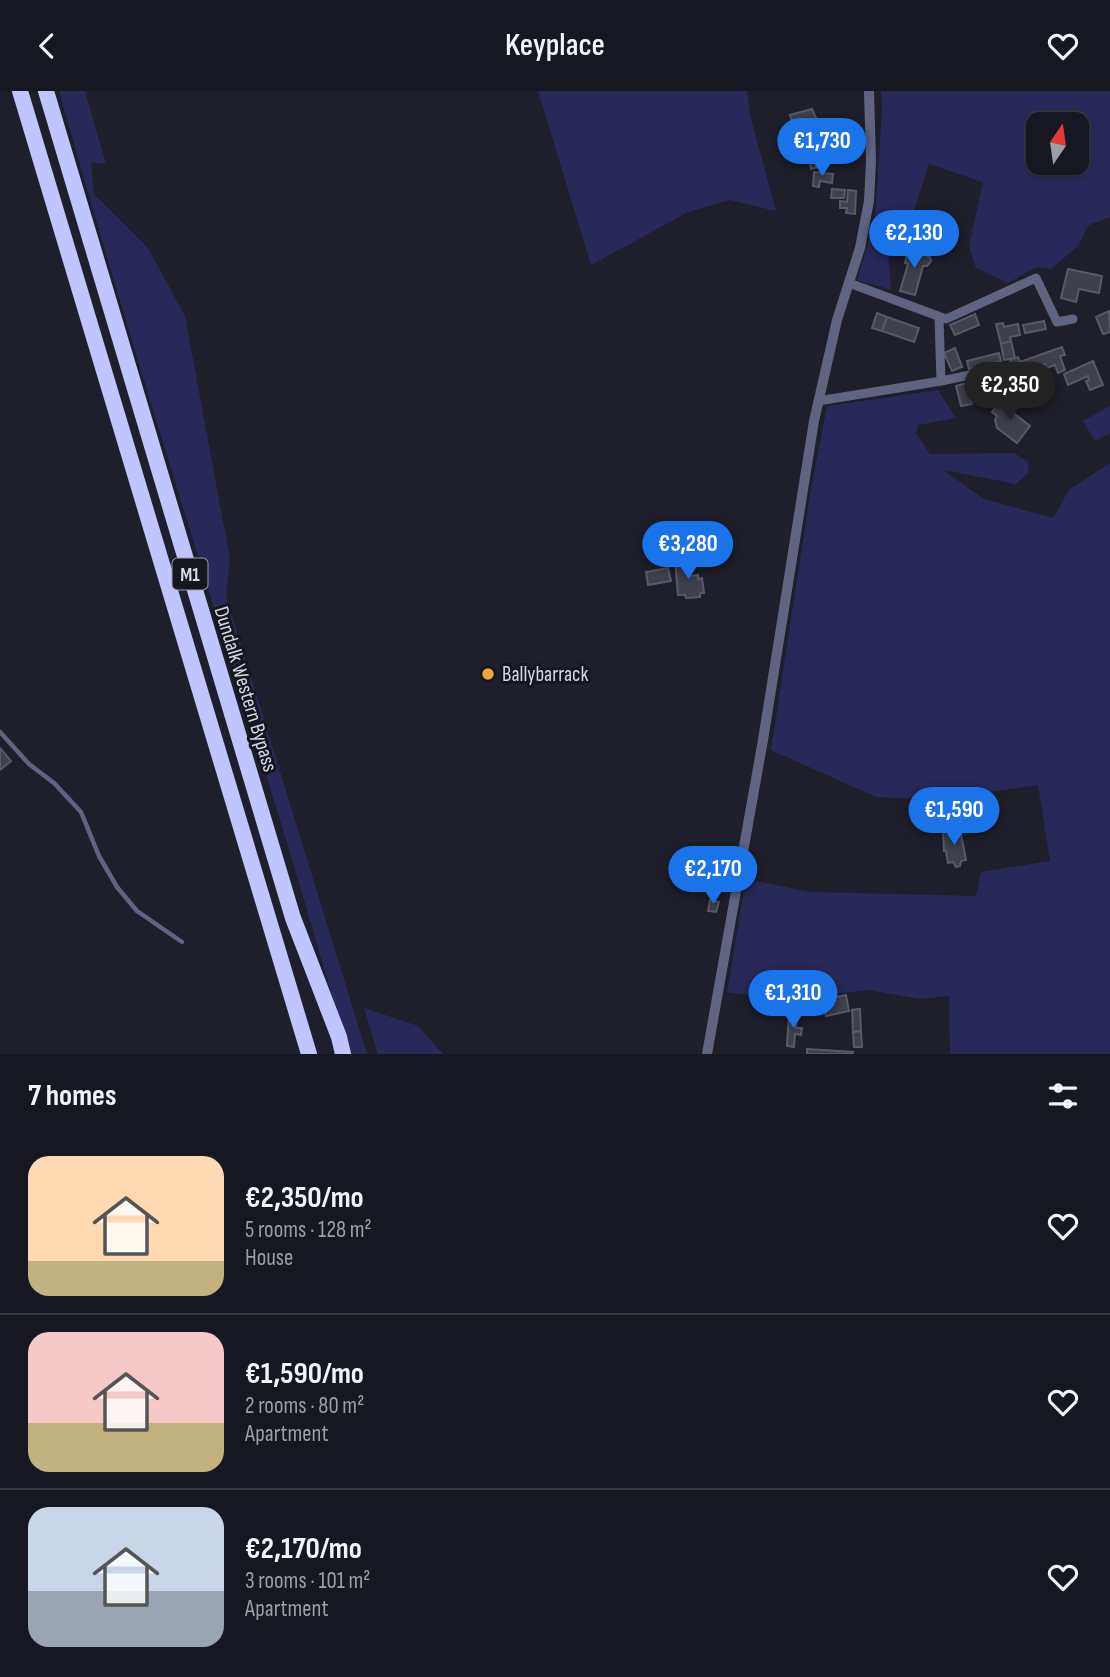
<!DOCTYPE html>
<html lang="en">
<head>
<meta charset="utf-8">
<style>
  body { margin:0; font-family:"Sofia Sans Condensed",sans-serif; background:#1f2029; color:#f1f3f6; height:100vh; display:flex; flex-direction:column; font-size:26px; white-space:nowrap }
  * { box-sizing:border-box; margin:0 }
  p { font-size:23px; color:#9e9fa5 }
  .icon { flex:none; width:38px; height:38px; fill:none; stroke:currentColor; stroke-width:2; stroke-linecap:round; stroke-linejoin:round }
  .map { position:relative; height:963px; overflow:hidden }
  .side { display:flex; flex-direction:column; background:#161720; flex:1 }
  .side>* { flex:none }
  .needle { width:46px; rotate:13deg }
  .tools { position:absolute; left:1026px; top:21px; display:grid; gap:14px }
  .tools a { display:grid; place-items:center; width:63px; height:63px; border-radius:14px; background:#161720; box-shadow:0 2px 5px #0004,0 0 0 2px #35363e; font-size:35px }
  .price { position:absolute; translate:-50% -60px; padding:0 16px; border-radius:24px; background:#1a73e8; color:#fff; font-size:23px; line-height:46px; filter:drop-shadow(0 2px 4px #0008) }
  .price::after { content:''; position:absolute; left:50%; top:42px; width:21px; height:16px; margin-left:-10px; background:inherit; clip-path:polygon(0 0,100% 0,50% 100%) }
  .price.active { background:#222; color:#fff }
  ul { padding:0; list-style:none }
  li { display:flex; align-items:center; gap:21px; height:175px; padding:0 28px }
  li+li { border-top:2px solid #35363e }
  li span { display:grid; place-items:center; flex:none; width:196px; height:140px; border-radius:21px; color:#555 }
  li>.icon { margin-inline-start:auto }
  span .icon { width:84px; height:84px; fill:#fffc; stroke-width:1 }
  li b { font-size:30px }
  h2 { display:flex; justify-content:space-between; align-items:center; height:84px; padding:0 28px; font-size:30px }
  header { display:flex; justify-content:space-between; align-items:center; height:91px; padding:0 28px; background:#161720; font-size:32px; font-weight:600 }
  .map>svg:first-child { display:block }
  .green { fill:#292959; fill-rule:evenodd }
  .building { fill:#3e404c; stroke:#585a67; stroke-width:2 }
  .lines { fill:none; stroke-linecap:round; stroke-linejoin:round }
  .service { stroke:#616481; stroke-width:4.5 }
  .minor { stroke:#616481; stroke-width:9 }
  .tertiary { stroke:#616481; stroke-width:10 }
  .motorway { stroke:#bfc5ff; stroke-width:16 }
  .poi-dot { fill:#f1a540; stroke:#151620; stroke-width:2.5 }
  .labels { text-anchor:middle; stroke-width:6; stroke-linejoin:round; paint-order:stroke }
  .shield { fill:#151620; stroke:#9e9ea7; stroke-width:2 }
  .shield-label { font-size:19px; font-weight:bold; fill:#d8d9e1 }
  .poi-label { font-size:21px; fill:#d8d9e1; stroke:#151620; text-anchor:start }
  .street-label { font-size:21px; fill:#d8d9e1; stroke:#151620 }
</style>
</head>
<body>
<header><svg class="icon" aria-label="back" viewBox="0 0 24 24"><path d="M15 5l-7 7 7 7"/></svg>Keyplace<svg class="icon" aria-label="heart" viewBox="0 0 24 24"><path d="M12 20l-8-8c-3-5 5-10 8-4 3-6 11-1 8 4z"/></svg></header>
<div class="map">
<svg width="1110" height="963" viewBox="0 0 1110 963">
  <rect width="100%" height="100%" fill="#1e1f2a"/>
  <path class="green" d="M59,0H85L106,73L91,71L94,103L148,157L185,225L230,468L226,505L367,963H350C328,894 309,824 288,755C211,504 130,253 59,0Z
    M538,0H747L750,24L776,120L730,109L688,121L591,174Z
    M881,0H1110V126L1089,134L1077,156L1051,178L1037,176L1008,192L976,177L969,155L983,91L929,73L908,138L906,152L888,156L891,199L857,189L875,128L882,19ZM1038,33H1076V72H1038Z
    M938,299L956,327L918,334L916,342L930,363L1014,362L1028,371V382L1016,393L943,379L984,408L1053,427L1069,399L1110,372V963H950L949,905L920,908L868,899L817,905L763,907L727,901L746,788L810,801L976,805L981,781L1050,770L1038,694L935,709L876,706L771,659L811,398L827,315Z
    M1110,315V342L1095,350L1083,330Z
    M364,917L418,935L443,963H378Z"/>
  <path class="building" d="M812,18L817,29L815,30L817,36L800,41L798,32L793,34L790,24Z
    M819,44L823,56L816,58L819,66L809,69L805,55L801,57L799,49Z
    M821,65L824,74L811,78L809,69Z
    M814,81L833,83L832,92L820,90L819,96L813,95Z
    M832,98L845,99L844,107H831Z
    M848,99L856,100L855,123L846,122L847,117H840V110L847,111Z
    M921,152L925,156L923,163L930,166L931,170L927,175H923L915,204L900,200L908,173L905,172L908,159L916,161Z
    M1068,178L1102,185L1099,202L1079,198L1076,211L1061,207Z
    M1109,220L1110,241L1103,243L1096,226Z
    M877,222L887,226L882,240L872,237Z
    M975,223L979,234L955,244L950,234Z
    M887,226L919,237L914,251L882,240Z
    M1044,230L1046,238L1025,242L1023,234Z
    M1003,232L1004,236L1018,233L1020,244L1010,246L1011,250L1001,253L996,233Z
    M1011,250L1015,267L1004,269L1001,253Z
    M1062,256L1065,264L1060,265L1065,279L1058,282L1055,274L1047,277L1045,273L1015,283L1010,269L1018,266L1020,271Z
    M955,257L962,276L952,280L944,262Z
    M999,262L1001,270L969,278L967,270Z
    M1093,270L1103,294L1090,299L1086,290L1089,289L1088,285L1068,294L1064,283Z
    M1008,285L1011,296L1004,305L999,287Z
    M967,292L972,313L961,315L956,295Z
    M1010,310L1017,315L1012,321L1030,335L1017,352L997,337L995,329L997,325L992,321L999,312L1006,316Z
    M689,468L690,485L698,484V488L702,487L704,502H700V506L686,507L685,504H678L675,469Z
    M668,477L671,490L648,494L646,481Z
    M0,657L11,670L0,679Z
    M968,711L970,724L949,728L947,714Z
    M960,738L966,769L961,770L960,775L956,776L953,771L948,772L946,760H944L943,741Z
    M710,809L719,811L716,821L708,820Z
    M846,904L849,920L826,925L823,909Z
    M860,918L861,940L853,941L852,919Z
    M789,923H797L796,937H802L801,944L795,943L794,956L787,955Z
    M861,940L862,956H854L853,941Z
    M807,958L853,961V963H807Z"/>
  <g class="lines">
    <path class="service" d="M0,641L29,673L54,692L81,721L99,765L117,796L137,820L182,851"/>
    <path class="minor" d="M849,192L946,228L1036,187L1057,231L1073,228
      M939,227L941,290L1004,277
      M818,310L941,290"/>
    <path class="tertiary" d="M707,963L763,649L814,330L837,229L860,157L869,110L871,70L869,0"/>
    <path class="motorway" d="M20,0L309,963
      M46,0L293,827L339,946L343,963"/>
  </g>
  <circle class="poi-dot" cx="488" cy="583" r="7"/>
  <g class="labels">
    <rect class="shield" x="172.5" y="467.5" width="35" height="31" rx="5"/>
    <g class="shield-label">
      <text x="190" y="490">M1</text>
    </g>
    <g class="poi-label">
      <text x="502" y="590">Ballybarrack</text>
    </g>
    <g class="street-label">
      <text transform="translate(246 598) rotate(73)" y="7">Dundalk Western Bypass</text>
    </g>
  </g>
</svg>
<div class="tools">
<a><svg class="needle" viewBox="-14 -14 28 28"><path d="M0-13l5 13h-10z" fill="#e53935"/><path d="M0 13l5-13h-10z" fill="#9e9fa5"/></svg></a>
</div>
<b class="price" style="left:822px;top:87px">€1,730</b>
<b class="price" style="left:914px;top:179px">€2,130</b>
<b class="price active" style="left:1010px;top:331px">€2,350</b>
<b class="price" style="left:688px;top:490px">€3,280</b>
<b class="price" style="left:954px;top:756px">€1,590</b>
<b class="price" style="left:713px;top:815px">€2,170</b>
<b class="price" style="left:793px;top:939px">€1,310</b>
</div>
<section class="side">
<h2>7 homes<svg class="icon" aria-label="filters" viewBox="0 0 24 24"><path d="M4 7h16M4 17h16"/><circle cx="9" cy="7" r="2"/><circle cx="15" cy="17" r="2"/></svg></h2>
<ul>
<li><span style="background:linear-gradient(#ffd9b3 75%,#c2b280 0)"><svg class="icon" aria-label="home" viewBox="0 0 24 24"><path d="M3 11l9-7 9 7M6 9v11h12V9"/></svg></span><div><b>€2,350/mo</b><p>5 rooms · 128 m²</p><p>House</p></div><svg class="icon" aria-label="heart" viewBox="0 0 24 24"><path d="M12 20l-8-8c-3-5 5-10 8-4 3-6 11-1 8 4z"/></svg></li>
<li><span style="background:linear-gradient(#f6c9c9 65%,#c2b280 0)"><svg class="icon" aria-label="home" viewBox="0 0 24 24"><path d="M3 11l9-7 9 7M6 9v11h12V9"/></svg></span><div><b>€1,590/mo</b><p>2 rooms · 80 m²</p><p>Apartment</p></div><svg class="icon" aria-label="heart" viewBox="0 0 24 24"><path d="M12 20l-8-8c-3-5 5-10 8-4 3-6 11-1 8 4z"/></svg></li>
<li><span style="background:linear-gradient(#c9d6e8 60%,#9aa5b1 0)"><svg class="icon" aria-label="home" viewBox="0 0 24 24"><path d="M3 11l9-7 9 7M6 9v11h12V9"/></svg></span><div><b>€2,170/mo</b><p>3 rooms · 101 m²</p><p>Apartment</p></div><svg class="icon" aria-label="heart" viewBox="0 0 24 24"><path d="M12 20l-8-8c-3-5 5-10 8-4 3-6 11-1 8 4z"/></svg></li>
</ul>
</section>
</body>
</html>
